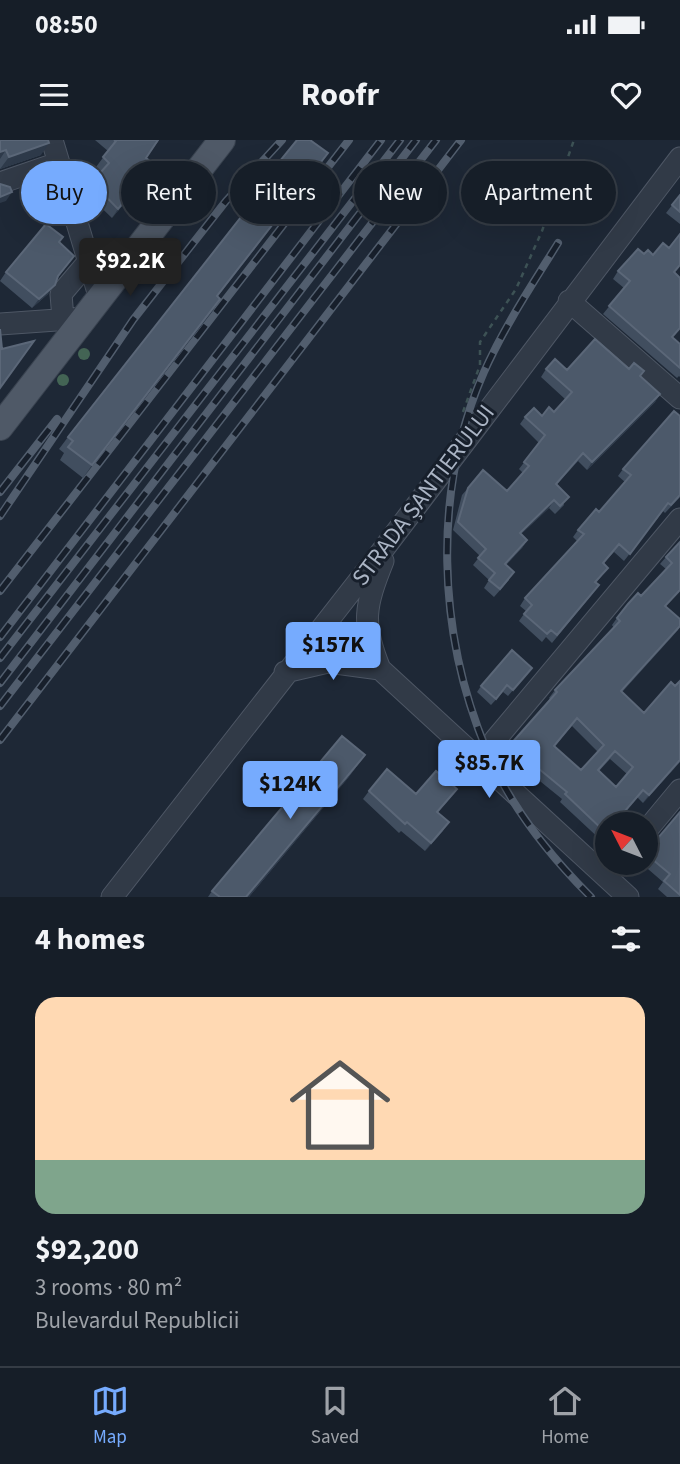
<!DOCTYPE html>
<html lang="en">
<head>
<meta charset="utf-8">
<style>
  body { margin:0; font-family:"Source Sans 3",sans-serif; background:#1f2730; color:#f1f3f6; height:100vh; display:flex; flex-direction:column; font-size:26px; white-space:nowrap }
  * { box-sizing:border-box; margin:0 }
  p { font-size:23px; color:#9ea2a8 }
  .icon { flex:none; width:38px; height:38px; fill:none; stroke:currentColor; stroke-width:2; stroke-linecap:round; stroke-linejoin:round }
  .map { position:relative; height:757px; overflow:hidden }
  .side { display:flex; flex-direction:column; background:#161e28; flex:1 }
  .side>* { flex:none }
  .top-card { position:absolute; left:21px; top:21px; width:639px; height:63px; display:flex; gap:14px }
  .needle { width:46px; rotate:312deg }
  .controls { position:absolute; left:595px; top:672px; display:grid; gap:14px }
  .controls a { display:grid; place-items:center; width:63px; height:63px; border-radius:50%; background:#161e28; box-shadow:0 7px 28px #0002,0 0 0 2px #353c45; font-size:35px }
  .price { position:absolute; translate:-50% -60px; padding:0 16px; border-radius:7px; background:#76abfe; color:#111; font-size:23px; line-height:46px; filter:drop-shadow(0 2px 4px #0008) }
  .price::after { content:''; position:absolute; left:50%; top:42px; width:21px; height:16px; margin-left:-10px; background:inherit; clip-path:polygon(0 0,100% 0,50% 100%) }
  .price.selected { background:#222; color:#fff }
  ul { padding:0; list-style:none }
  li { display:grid; align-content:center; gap:14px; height:371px; padding:0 35px }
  li span { display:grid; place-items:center; height:217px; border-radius:21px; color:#555 }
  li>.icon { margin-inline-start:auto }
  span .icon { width:126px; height:126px; fill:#fffc; stroke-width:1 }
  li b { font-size:30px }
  h2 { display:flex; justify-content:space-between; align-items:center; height:84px; padding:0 35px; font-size:30px }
  .pill { padding:0 24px; border-radius:32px; background:#161e28; box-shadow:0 7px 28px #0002,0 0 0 2px #353c45; font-size:24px; line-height:63px }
  .pill.selected { background:#76abfe; color:#111 }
  .status { display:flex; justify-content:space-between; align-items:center; height:49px; padding:0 35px; background:#161e28; direction:ltr }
  .status svg { height:19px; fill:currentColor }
  header { display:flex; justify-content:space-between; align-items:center; height:91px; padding:0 35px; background:#161e28; font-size:32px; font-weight:700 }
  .menu { display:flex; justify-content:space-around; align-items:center; height:98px; border-top:2px solid #353c45; background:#161e28; font-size:19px; color:#9ea2a8 }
  .menu a { display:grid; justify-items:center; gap:4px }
  .menu .selected { color:#76abfe }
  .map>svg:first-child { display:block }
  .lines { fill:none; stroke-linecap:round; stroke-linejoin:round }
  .minor-casing { stroke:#4e5765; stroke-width:23 }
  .major-casing { stroke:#3a4350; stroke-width:28 }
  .path { stroke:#3d5255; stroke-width:2.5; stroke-dasharray:5 5; stroke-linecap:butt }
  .minor { stroke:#313a47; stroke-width:21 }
  .major { stroke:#4f5967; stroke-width:26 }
  .rail-casing { stroke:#525e6e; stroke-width:8 }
  .rail { stroke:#171f2b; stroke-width:5; stroke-dasharray:16; stroke-linecap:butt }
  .tree { fill:#436454 }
  .wall { fill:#414e5f; fill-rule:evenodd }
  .shaded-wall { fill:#2e3a4a }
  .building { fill:#4c596a; stroke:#5b6778; stroke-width:2; fill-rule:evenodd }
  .labels { text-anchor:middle; stroke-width:6; stroke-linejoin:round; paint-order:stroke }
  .street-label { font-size:24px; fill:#aab4c4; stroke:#171f2b }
</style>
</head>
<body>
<div class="status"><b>08:50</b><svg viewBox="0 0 49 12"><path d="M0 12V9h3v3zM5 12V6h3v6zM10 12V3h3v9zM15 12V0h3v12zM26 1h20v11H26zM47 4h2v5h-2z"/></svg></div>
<header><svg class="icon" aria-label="menu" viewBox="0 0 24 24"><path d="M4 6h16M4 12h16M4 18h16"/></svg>Roofr<svg class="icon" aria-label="heart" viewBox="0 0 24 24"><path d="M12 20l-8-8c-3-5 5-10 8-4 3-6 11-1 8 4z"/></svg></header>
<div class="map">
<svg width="680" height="757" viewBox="0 0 680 757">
  <rect width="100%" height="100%" fill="#1e2836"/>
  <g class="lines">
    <g class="minor-casing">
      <path id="minor" d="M52,0L100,159
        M0,43L58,23
        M569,161L680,258
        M63,179L61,154L89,121
        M0,184L85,178
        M380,529C361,483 365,466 383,421
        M285,532L328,522L380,529L628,757
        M480,623L495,600L680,379
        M646,691L680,650
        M112,757L376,419L680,18"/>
    </g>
    <g class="major-casing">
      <path id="major" d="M0,287L222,0"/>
    </g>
    <path class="path" d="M463,272L480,225V202L516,149L542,91L574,0"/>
    <use href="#minor" class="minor"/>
    <use href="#major" class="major"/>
    <g class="rail-casing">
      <path id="rail" d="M558,103C532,145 504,187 484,232C432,350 437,493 487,611C510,666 549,715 591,757
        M0,352L57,279
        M0,376L133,180L226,61L282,0
        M0,451L349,0
        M0,497L381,0
        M0,518L400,0
        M0,543L416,0
        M0,566L436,0
        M0,600L461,0"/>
    </g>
    <use href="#rail" class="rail"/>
  </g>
  <g class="tree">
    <circle cx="84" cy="214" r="6"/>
    <circle cx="63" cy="240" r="6"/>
  </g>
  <path class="wall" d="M0,0L41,15L0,29Z
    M95,0H159L146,18L155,25L148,35L112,78L85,52L101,32L96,27L108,11Z
    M328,13L217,157L220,159L212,172L83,338L60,320L64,313L59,309L68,297L258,83L282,52L266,40L275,27Z
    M680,55V84L666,73Z
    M59,102L74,116L57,139L48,154L32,168L0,141L6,132Z
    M644,114L675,133L673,198L680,205V237L679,236L677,238L603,174L624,148L613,139L618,131Z
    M546,229H629L641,236L660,254L655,262L587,330L578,321L556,345L564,365L555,374L549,368L521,394L527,400L522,408L506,425L509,440L494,457L484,448L489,440L473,425L480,416L453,390L462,355L468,348L507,351L523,333L519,329L539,303L520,284L525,277L542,276L554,272L565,259L541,237Z
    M623,329L680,357L665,373L663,371L624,421L614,412L604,423L608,428L596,443L593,453L552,503L546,497L542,502L519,481L526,471L520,466L525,458L577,401L573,397L578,390L599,372L625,342L618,336Z
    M680,402L666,467L678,490L622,552L680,622L643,663L637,657L626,671L630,676L624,684H607V699L604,703L560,662L562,659L504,612L510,605L550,559L549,558L555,550L614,488L612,485L617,478L641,456L666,429L660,424L666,417ZM572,586L598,612L581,630L554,606ZM610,619L627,634L616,647L599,631Z
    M532,528L508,556L503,552L491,565L477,552L481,546Z
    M365,615L348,638L249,757H208L212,751Z
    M369,651L451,657L438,672L443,691L425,711L401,691L399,693L363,659Z
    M680,672V757H667L658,749L663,742L641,723H646V712Z"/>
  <path class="shaded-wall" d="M49,3L41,15L0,29L9,17Z
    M6,10L0,19V12Z
    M328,13L319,26L208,169L217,156Z
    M155,25L148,35L112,78L118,69Z
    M12,52L6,61L0,63V57Z
    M55,145L48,154L32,168L39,159Z
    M220,159L212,172L83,338L92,325Z
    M660,254L655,262L587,330L592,322Z
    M583,313L578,321L550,352L556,344Z
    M554,360L549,368L514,401L520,393Z
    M527,400L522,408L499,432L505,424Z
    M680,486L678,490L616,559L621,551Z
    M365,615L348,638L249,757H246Z
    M680,620V622L643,663L649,655Z
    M449,682L443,691L425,711L431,703Z"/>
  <path class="building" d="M0,0H48L49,3L9,17L6,10L0,12Z
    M114,0H158L146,18L155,25L118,69L92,42L109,23L103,17L116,1Z
    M297,0H310L328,13L217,156L220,159L92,325L68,307L73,301L68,297L245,72L258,83L291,40L275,27Z
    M0,44L10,47L12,52L0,57Z
    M680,55V72L672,65Z
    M46,84L63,97L59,102L74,116L58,136L55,145L39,159L6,132Z
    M680,94V125L674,132L680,138V188L672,197L680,204V228L609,166L630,141L618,131L638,109L644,114L648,110L653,115L663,103L669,108Z
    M0,189L2,209L34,201L0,248Z
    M595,199L629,229L634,223L644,231L640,236L660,254L592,322L583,313L556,344L569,357L560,366L554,360L520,393L527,400L505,424L514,432L500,449L489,440L495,433L478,418L486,409L458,382L468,348L483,330L507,351L529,326L524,322L545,295L525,277L534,268L542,276L549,267L554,272L572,252L546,229L555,219L567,230Z
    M674,271L680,276V355L671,365L668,363L630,414L619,404L603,423L608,428L595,442L599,445L557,495L551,490L547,494L524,474L532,465L525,458L584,394L578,390L596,369L599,372L631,335L623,329Z
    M680,402V450L665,466L680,479V486L621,551L644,573L671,542L675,546L680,541V620L649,655L643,650L625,671L630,676L623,684H607V694L565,654L567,652L510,605L557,552L555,550L620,481L617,478L628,464L638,453L641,456L672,423L666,417ZM577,578L604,605L581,630L554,606ZM615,611L633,627L616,647L598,630Z
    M512,510L532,528L513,550L507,545L496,559L481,546Z
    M342,596L365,615L246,757H220L212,751Z
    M387,629L416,654L436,631L457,649L437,672L449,682L431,703L407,682L405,684L369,651Z
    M680,672V755L664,741L670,734L646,714V712Z"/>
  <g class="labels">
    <g class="street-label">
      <text transform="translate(423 355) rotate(-53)" y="8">STRADA ȘANTIERULUI</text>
    </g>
  </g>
</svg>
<div class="controls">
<a><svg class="needle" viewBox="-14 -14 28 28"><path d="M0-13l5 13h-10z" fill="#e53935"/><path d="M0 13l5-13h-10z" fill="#9ea2a8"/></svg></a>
</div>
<b class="price selected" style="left:130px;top:158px">$92.2K</b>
<b class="price" style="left:333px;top:542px">$157K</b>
<b class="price" style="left:489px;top:660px">$85.7K</b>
<b class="price" style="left:290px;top:681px">$124K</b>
<div class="top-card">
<a class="pill selected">Buy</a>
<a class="pill">Rent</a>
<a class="pill">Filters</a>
<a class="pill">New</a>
<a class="pill">Apartment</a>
</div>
</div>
<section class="side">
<h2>4 homes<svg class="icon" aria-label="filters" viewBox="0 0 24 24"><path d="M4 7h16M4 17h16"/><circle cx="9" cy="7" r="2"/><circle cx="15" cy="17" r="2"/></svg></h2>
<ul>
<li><span style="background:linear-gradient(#ffd9b3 75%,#7fa58c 0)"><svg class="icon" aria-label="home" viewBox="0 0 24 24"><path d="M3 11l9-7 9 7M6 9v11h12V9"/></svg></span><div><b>$92,200</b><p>3 rooms · 80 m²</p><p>Bulevardul Republicii</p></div></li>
</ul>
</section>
<nav class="menu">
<a class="selected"><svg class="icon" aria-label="map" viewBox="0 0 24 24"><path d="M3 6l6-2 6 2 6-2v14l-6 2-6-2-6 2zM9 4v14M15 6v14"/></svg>Map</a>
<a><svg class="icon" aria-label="saved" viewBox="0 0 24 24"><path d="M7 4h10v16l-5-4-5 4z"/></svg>Saved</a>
<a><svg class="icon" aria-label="home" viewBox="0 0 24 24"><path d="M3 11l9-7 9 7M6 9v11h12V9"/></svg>Home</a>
</nav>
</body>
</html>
